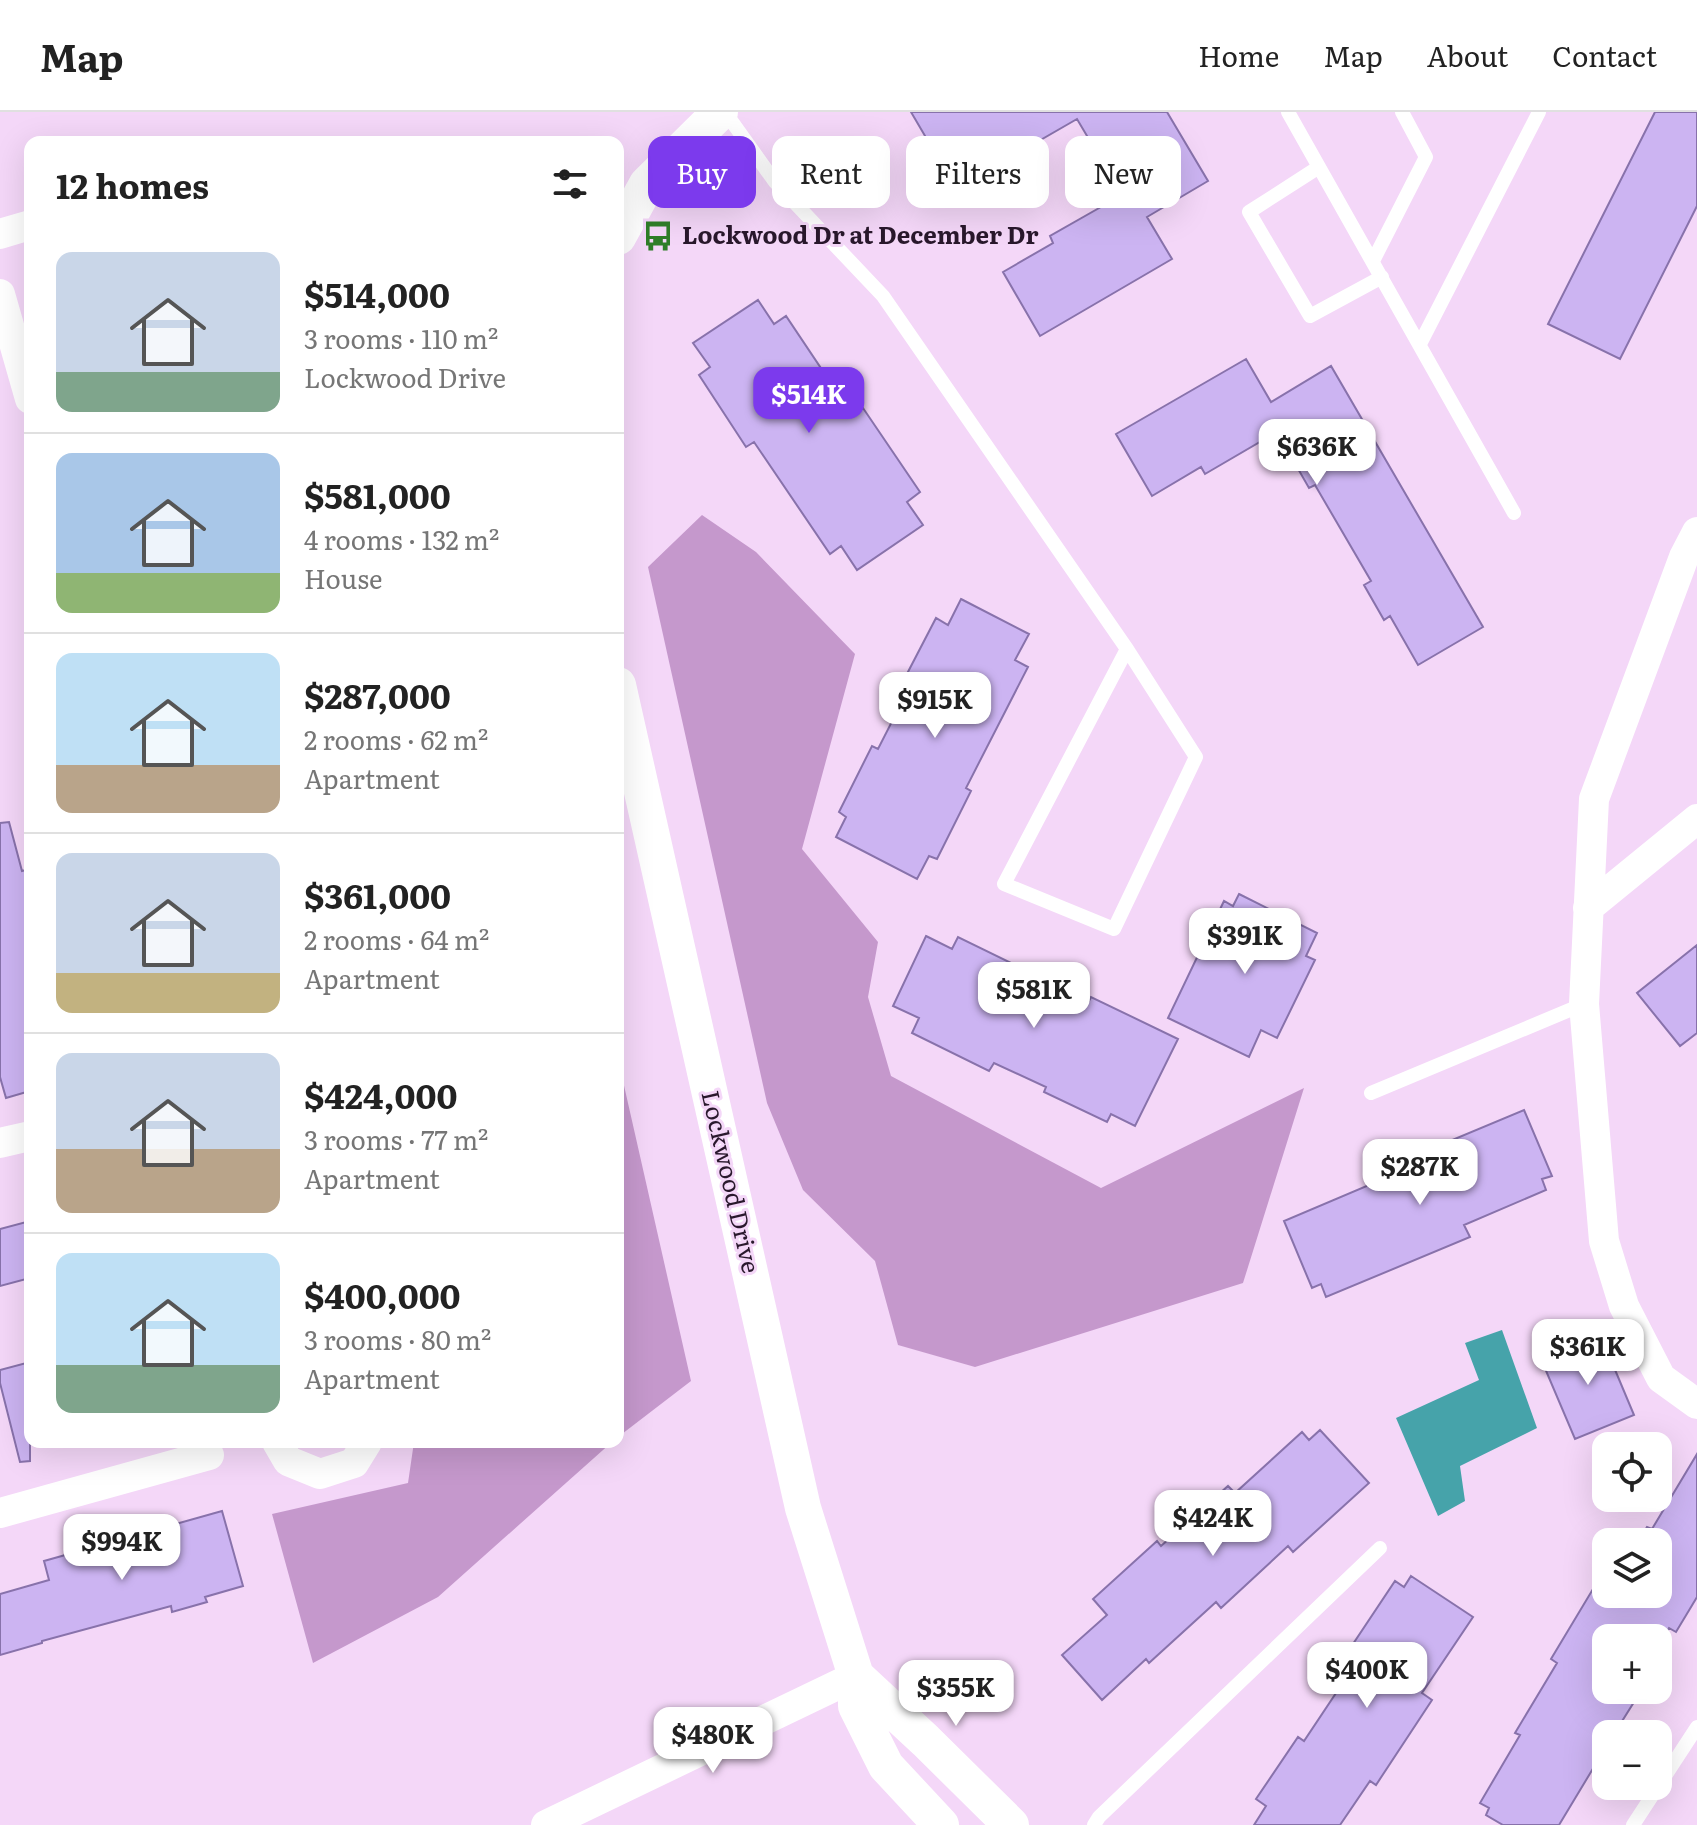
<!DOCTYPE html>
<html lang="en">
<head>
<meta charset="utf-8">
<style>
  body { margin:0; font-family:Literata,serif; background:#f2f2f2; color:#222; height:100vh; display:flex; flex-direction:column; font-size:30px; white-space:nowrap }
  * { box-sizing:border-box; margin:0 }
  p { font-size:26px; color:#767676 }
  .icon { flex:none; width:44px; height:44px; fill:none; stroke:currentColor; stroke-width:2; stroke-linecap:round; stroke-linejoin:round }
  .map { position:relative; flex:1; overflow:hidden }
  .drawer { position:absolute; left:24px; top:24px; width:600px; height:1312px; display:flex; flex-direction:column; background:#fff; border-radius:16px; box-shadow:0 8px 32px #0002 }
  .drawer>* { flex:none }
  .hud { position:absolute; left:648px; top:24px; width:760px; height:72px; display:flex; gap:16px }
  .controls { position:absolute; left:1592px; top:1320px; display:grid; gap:16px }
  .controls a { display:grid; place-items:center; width:80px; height:80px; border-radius:16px; background:#fff; box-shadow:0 8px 32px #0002; font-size:40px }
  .price { position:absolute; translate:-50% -68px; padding:0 18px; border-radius:16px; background:#fff; color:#222; font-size:26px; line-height:52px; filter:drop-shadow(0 2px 4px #0008) }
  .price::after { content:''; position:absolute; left:50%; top:48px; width:24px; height:18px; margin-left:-12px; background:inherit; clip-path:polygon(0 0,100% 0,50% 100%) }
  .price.selected { background:#7c3aed; color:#fff }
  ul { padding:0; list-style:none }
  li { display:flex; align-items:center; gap:24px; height:200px; padding:0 32px }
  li+li { border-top:2px solid #e0e0e0 }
  li span { display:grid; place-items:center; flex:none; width:224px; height:160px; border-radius:16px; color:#555 }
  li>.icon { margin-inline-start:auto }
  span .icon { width:96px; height:96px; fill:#fffc; stroke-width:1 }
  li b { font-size:34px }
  h2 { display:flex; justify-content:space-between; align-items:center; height:96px; padding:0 32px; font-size:34px }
  .tag { padding:0 28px; border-radius:16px; background:#fff; box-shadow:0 8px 32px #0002; font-size:28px; line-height:72px }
  .tag.selected { background:#7c3aed; color:#fff }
  header { display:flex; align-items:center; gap:48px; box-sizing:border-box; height:112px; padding:0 40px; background:#fff; border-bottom:2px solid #e0e0e0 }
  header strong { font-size:38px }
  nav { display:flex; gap:44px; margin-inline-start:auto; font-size:28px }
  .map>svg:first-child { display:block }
  .forest { fill:#c598cc }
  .water { fill:#46a3aa }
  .building { fill:#ccb4f2; stroke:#8872ab; stroke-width:2 }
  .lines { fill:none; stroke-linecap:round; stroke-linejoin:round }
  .service { stroke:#fff; stroke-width:14 }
  .minor { stroke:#fff; stroke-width:30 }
  .tertiary { stroke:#fff; stroke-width:36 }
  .labels { text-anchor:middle; stroke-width:6; stroke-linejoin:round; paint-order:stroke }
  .poi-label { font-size:24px; font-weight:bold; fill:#29182c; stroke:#f4d7f8; text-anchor:start }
  .street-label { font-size:24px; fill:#29182c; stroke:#f4d7f8 }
</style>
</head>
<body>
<header>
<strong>Map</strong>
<nav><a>Home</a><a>Map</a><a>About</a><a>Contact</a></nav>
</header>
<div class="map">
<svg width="1697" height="1713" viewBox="0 0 1697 1713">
  <rect width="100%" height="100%" fill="#f4d7f8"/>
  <path class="forest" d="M702,403L756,440L855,542L802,737L878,830L868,885L891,964L1101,1076L1304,976L1243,1171L975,1255L898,1233L875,1149L803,1078L767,991L648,455Z
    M618,947L691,1269L618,1325Z
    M414,1330H612L438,1485L313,1551L272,1402L408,1371Z"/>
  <path class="water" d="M1502,1218L1537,1316L1460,1354L1465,1389L1438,1404L1396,1306L1479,1268L1465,1231Z"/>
  <path class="building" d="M911,0H1167L1208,69L1147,105L1172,147L1040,224L1003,160L1053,131L1050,124L1122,83L1077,7L1004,49L1000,42L952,70Z
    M1655,0H1697V94L1620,247L1548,212Z
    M758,188L774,212L786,204L845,292L848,290L855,301L863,296L920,380L907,390L923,413L857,458L841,434L830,442L754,330L746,335L699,263L710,255L693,231Z
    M1246,247L1271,290L1331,254L1483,515L1418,553L1390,504L1384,508L1364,473L1371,469L1315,373L1309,376L1277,320L1205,362L1201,355L1152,384L1116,322Z
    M961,487L1029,522L1015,548L1028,555L966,676L971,679L937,747L929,744L917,767L836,725L846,705L839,700L872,634L878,637L904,586L896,583L936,506L948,513Z
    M9,710L22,759L30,757V979L6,986L0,965V711Z
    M1239,782L1317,821L1306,844L1315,848L1277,926L1261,918L1249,945L1168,906L1224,789L1233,794Z
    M926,824L952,837L958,825L1089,889L1091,885L1178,927L1135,1014L1111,1002L1107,1010L1044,980L1046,975L994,951L989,959L912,921L919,906L893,894Z
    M1697,833V921L1680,934L1637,881Z
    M1524,998L1552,1064L1542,1067L1546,1078L1464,1113L1470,1125L1326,1185L1321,1172L1312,1176L1284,1109L1376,1070L1380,1078L1440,1052L1433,1036Z
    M30,1109V1166L0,1174V1117Z
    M1600,1222L1634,1303L1575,1327L1541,1247Z
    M30,1250V1349L20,1350L0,1271V1258Z
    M1320,1318L1369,1371L1293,1440L1288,1434L1221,1496L1216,1490L1149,1551L1146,1547L1102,1588L1062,1543L1107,1503L1093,1487L1157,1429L1161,1434L1228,1374L1235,1381L1302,1320L1309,1328Z
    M1697,1342V1485L1676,1520L1669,1516L1658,1535V1526H1606V1578H1632L1627,1586L1634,1590L1614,1622H1606V1635L1559,1713H1503L1486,1703L1489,1696L1480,1691L1520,1623L1515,1621L1557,1551L1551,1547L1593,1477L1606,1484L1607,1482H1658V1430H1638L1647,1415L1652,1417Z
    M222,1399L243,1474L205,1485L207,1490L172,1500L171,1494L42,1529V1531L0,1543V1482L49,1468L44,1449Z
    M1411,1464L1473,1505L1422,1581L1432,1588L1376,1673L1370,1669L1340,1713H1254L1266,1694L1256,1687L1298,1625L1304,1629L1362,1542L1351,1535L1395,1469L1404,1475Z"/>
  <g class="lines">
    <path class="service" d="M725,0L775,70L883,184L1127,537L1196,645L1114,817L1004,772L1127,537
      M1288,0L1514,401
      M1319,55L1249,100L1310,204L1382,165
      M1373,149L1426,45L1402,0
      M1420,232L1539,0
      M1371,981L1584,892
      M1094,1713L1099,1705L1380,1436
      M1633,1713L1697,1615"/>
    <path class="minor" d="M0,122L30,113
      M0,182L30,287
      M1697,420L1684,445L1594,687L1584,892L1604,1129L1624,1194L1661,1266L1697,1292
      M1588,796L1697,707
      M0,1031L30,1024
      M277,1330L288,1349L320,1362L354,1351L367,1330
      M0,1401L209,1343
      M546,1713L856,1564"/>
    <path class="tertiary" d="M618,125L647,72L720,0
      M618,573L803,1396L856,1564V1594L886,1654L941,1713
      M856,1564L926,1629L1011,1713"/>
  </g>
  <defs>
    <g id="bus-bare" transform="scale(2.4)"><path d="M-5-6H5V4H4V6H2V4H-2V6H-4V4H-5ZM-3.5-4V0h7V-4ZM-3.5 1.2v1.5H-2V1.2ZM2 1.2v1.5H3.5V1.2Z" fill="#2f7e28" stroke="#f4d7f8" stroke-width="2.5" paint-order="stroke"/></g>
  </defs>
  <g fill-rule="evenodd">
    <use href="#bus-bare" x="658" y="124"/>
  </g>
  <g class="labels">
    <g class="poi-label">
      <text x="682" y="132">Lockwood Dr at December Dr</text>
    </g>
    <g class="street-label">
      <text transform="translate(730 1070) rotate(77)" y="8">Lockwood Drive</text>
    </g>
  </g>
</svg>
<div class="controls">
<a><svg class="icon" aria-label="locate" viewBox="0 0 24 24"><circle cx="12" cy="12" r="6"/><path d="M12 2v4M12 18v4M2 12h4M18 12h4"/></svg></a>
<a><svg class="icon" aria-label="layers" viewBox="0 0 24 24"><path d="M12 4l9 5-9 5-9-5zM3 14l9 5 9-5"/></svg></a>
<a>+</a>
<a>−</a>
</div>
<b class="price selected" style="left:809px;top:323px">$514K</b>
<b class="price" style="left:1317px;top:375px">$636K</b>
<b class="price" style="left:935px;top:628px">$915K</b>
<b class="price" style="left:1245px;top:864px">$391K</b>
<b class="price" style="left:1034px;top:918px">$581K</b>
<b class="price" style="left:1420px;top:1095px">$287K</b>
<b class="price" style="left:1588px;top:1275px">$361K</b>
<b class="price" style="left:1213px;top:1446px">$424K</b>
<b class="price" style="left:122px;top:1470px">$994K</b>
<b class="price" style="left:1367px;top:1598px">$400K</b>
<b class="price" style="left:956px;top:1616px">$355K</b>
<b class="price" style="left:713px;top:1663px">$480K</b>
<div class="hud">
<a class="tag selected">Buy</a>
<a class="tag">Rent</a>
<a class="tag">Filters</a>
<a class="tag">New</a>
</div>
<section class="drawer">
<h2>12 homes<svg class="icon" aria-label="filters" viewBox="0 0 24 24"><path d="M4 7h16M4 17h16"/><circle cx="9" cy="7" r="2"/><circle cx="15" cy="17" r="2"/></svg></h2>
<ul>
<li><span style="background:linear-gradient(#c9d6e8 75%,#7fa58c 0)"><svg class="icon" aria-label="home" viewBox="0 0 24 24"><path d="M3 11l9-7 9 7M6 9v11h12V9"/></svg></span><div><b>$514,000</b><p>3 rooms · 110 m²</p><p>Lockwood Drive</p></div></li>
<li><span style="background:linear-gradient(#a9c7e8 75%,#8fb573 0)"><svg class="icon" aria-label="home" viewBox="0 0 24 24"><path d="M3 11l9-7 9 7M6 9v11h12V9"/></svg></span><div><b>$581,000</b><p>4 rooms · 132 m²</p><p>House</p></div></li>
<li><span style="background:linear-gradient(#bfe0f5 70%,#b9a48a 0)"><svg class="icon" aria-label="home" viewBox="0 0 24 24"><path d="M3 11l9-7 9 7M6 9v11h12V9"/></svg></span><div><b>$287,000</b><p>2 rooms · 62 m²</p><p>Apartment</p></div></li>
<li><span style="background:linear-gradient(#c9d6e8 75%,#c2b280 0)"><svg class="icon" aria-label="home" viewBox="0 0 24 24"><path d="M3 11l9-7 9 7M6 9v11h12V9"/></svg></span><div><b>$361,000</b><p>2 rooms · 64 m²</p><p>Apartment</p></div></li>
<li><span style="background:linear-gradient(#c9d6e8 60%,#b9a48a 0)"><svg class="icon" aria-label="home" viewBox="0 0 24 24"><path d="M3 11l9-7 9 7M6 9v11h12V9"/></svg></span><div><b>$424,000</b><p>3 rooms · 77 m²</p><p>Apartment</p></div></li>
<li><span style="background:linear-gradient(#bfe0f5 70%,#7fa58c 0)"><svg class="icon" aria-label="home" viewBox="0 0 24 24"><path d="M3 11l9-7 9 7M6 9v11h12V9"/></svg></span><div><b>$400,000</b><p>3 rooms · 80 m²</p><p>Apartment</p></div></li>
</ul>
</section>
</div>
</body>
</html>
